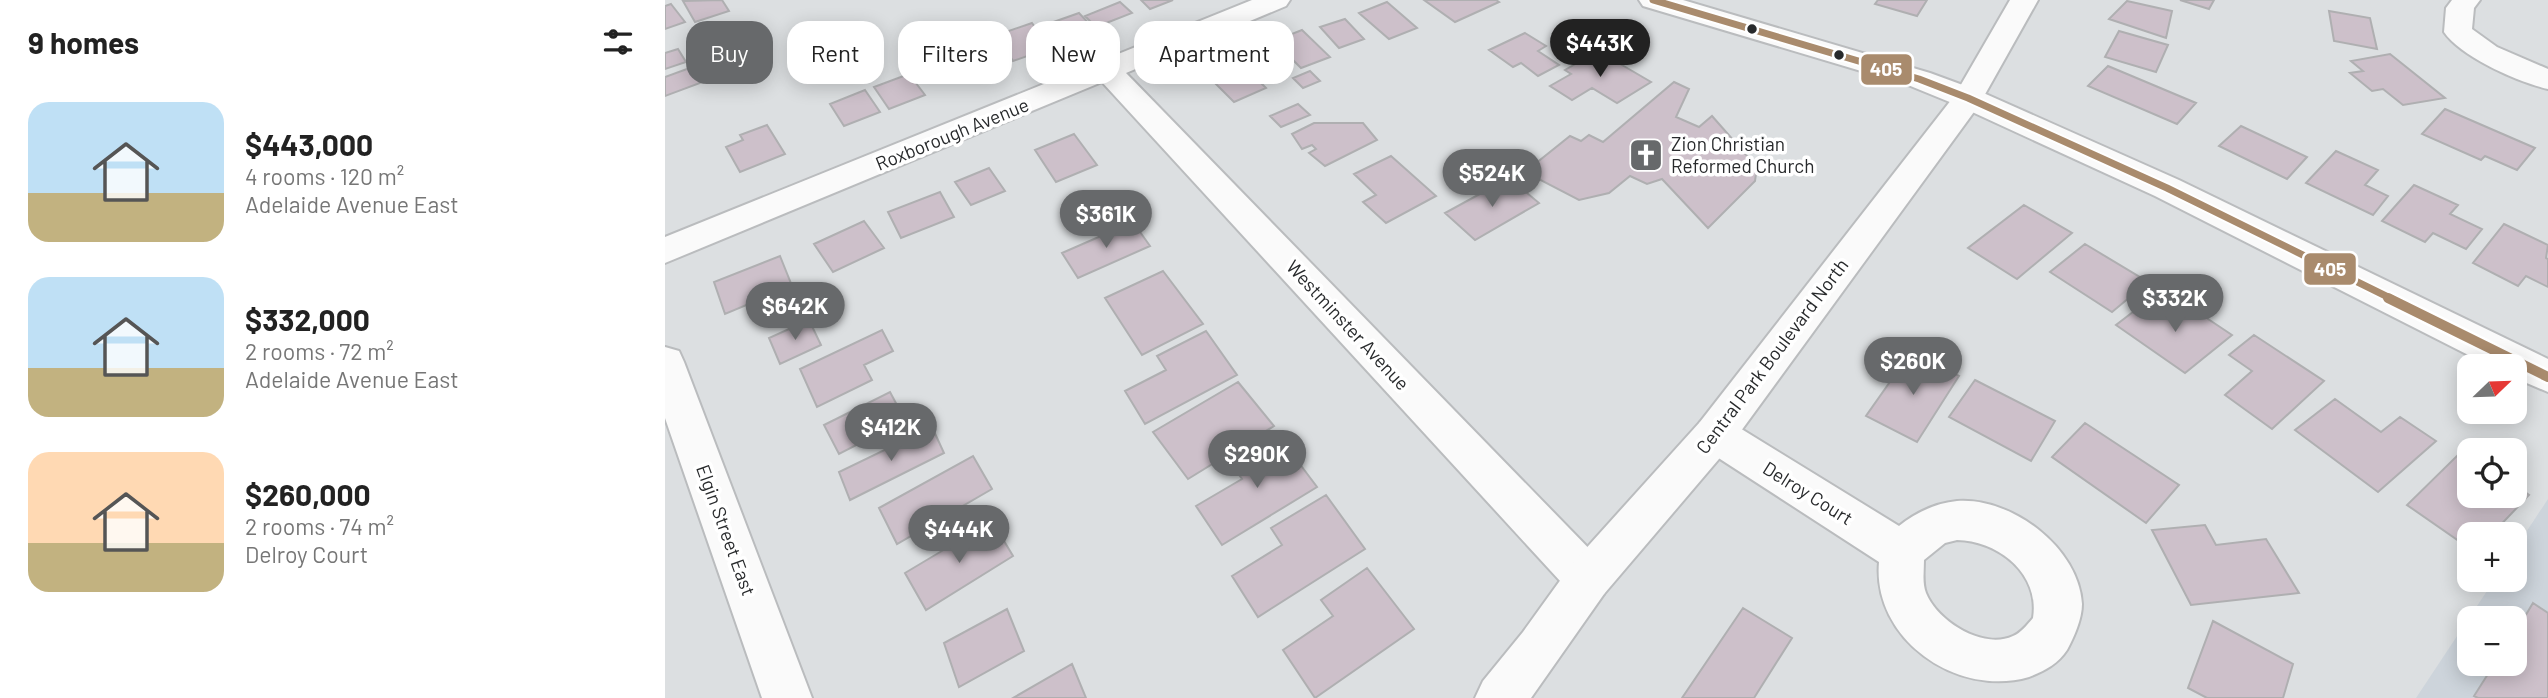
<!DOCTYPE html>
<html lang="en">
<head>
<meta charset="utf-8">
<style>
  body { margin:0; font-family:Barlow,sans-serif; background:#f6f6f6; color:#222; height:100vh; display:flex; flex-direction:column; font-size:26px; white-space:nowrap }
  * { box-sizing:border-box; margin:0 }
  p { font-size:23px; color:#767676 }
  .icon { flex:none; width:38px; height:38px; fill:none; stroke:currentColor; stroke-width:2; stroke-linecap:round; stroke-linejoin:round }
  .map { position:relative; flex:1; overflow:hidden }
  .drawer { display:flex; flex-direction:column; background:#fff; width:665px }
  .drawer>* { flex:none }
  .guide { position:absolute; left:21px; top:21px; width:665px; height:63px; display:flex; gap:14px }
  .needle { width:46px; rotate:67deg }
  .tools { position:absolute; left:1792px; top:354px; display:grid; gap:14px }
  .tools a { display:grid; place-items:center; width:70px; height:70px; border-radius:14px; background:#fff; box-shadow:0 4px 18px #0003; font-size:35px }
  .price { position:absolute; translate:-50% -60px; padding:0 16px; border-radius:24px; background:#67696b; color:#fff; font-size:23px; line-height:46px; filter:drop-shadow(0 2px 4px #0008) }
  .price::after { content:''; position:absolute; left:50%; top:42px; width:21px; height:16px; margin-left:-10px; background:inherit; clip-path:polygon(0 0,100% 0,50% 100%) }
  .price.current { background:#222; color:#fff }
  ul { padding:0; list-style:none }
  li { display:flex; align-items:center; gap:21px; height:175px; padding:0 28px }
  li span { display:grid; place-items:center; flex:none; width:196px; height:140px; border-radius:21px; color:#555 }
  li>.icon { margin-inline-start:auto }
  span .icon { width:84px; height:84px; fill:#fffc; stroke-width:1 }
  li b { font-size:30px }
  h2 { display:flex; justify-content:space-between; align-items:center; height:84px; padding:0 28px; font-size:30px }
  .pill { padding:0 24px; border-radius:21px; background:#fff; box-shadow:0 4px 18px #0003; font-size:24px; line-height:63px }
  .pill.current { background:#67696b; color:#fff }
  main { display:flex; flex:1; min-height:0 }
  .map>svg:first-child { display:block }
  .built { fill:#cdd4db }
  .building { fill:#cdc0ca; stroke:#afafb1; stroke-width:2 }
  .lines { fill:none; stroke-linecap:round; stroke-linejoin:round }
  .minor-casing { stroke:#babcbe; stroke-width:4 }
  .tertiary-casing { stroke:#babcbe; stroke-width:4 }
  .secondary-casing { stroke:#babcbe; stroke-width:4 }
  .minor { fill:#fafafa; fill-rule:evenodd }
  .tertiary { fill:#fafafa; fill-rule:evenodd }
  .secondary { fill:#fafafa; fill-rule:evenodd }
  .bus-1-far1-casing { stroke:#fff; stroke-width:11 }
  .bus-1-casing { stroke:#fff; stroke-width:15 }
  .bus-1-far1 { stroke:#a98b6d; stroke-width:7 }
  .bus-1 { stroke:#a98b6d; stroke-width:10 }
  .bus-dot { fill:#282a2c; stroke:#fff; stroke-width:2.5 }
  .labels { text-anchor:middle; stroke-width:7; stroke-linejoin:round; paint-order:stroke }
  .street-label { font-size:19px; fill:#282a2c; stroke:#fff }
  .poi-label { font-size:19px; fill:#282a2c; stroke:#fff; text-anchor:start }
  .line-badge { stroke:#fff; stroke-width:2.5 }
  .badge-label { font-size:19px; text-anchor:middle; font-weight:bold; fill:#fff }
</style>
</head>
<body>
<main>
<section class="drawer">
<h2>9 homes<svg class="icon" aria-label="filters" viewBox="0 0 24 24"><path d="M4 7h16M4 17h16"/><circle cx="9" cy="7" r="2"/><circle cx="15" cy="17" r="2"/></svg></h2>
<ul>
<li><span style="background:linear-gradient(#bfe0f5 65%,#c2b280 0)"><svg class="icon" aria-label="home" viewBox="0 0 24 24"><path d="M3 11l9-7 9 7M6 9v11h12V9"/></svg></span><div><b>$443,000</b><p>4 rooms · 120 m²</p><p>Adelaide Avenue East</p></div></li>
<li><span style="background:linear-gradient(#bfe0f5 65%,#c2b280 0)"><svg class="icon" aria-label="home" viewBox="0 0 24 24"><path d="M3 11l9-7 9 7M6 9v11h12V9"/></svg></span><div><b>$332,000</b><p>2 rooms · 72 m²</p><p>Adelaide Avenue East</p></div></li>
<li><span style="background:linear-gradient(#ffd9b3 65%,#c2b280 0)"><svg class="icon" aria-label="home" viewBox="0 0 24 24"><path d="M3 11l9-7 9 7M6 9v11h12V9"/></svg></span><div><b>$260,000</b><p>2 rooms · 74 m²</p><p>Delroy Court</p></div></li>
</ul>
</section>
<div class="map">
<svg width="1883" height="698" viewBox="0 0 1883 698">
  <rect width="100%" height="100%" fill="#dcdfe1"/>
  <path class="built" d="M1883,499V698H1751L1804,618V663H1850V618H1804L1830,579H1850V549Z"/>
  <path class="building" d="M57,0L64,11L30,22L18,1Z
    M476,0H508L485,9Z
    M759,0H831L834,2L790,22Z
    M1213,0H1262L1252,16L1210,4Z
    M1515,0H1549L1544,9Z
    M1462,1L1507,11L1501,38L1444,19Z
    M455,2L467,13L431,27L420,16Z
    M722,2L752,28L724,39L694,13Z
    M6,4L20,22L0,29V6Z
    M1664,11L1705,18L1712,49L1669,41Z
    M414,13L429,29L395,42L380,25Z
    M680,19L699,39L674,48L655,27Z
    M367,23L385,48L348,61L332,35Z
    M637,30L665,57L636,68L609,41Z
    M1454,31L1503,45L1491,72L1440,57Z
    M860,33L881,46L873,51L894,65L873,76L856,63L848,67L824,50Z
    M320,44L336,68L295,82L281,57Z
    M13,49L21,62L0,69V53Z
    M933,51L986,82L952,103L927,88L907,100L885,86L906,74L900,70Z
    M1725,54L1780,98L1738,105L1718,89L1707,91L1685,73L1698,71L1686,61Z
    M41,62L51,77L0,96V77Z
    M575,62L601,88L569,102L543,76Z
    M1443,66L1531,103L1512,124L1423,86Z
    M645,71L655,81L638,88L628,78Z
    M244,74L260,95L224,109L209,87Z
    M1009,82L1024,89L1011,117L1034,127L1047,116L1092,167L1090,181L1043,228L997,179L982,184L965,176L944,193L914,200L860,172L905,136L916,141L924,135L938,142Z
    M200,90L215,112L179,126L165,104Z
    M633,104L645,115L616,127L605,116Z
    M1780,109L1870,148L1852,170L1820,156L1816,160L1757,134Z
    M649,123H698L712,140L660,166L644,153L651,149L647,145L637,149L627,134Z
    M102,125L120,154L75,172L61,147L78,140L75,135Z
    M1576,126L1642,157L1622,179L1554,146Z
    M409,134L432,165L391,182L370,150Z
    M1671,151L1713,170L1700,185L1723,196L1708,215L1641,183Z
    M726,156L771,196L721,223L698,202L711,195L689,174Z
    M324,168L340,191L306,205L290,182Z
    M844,178L874,203L810,240L780,213Z
    M1749,185L1793,205L1785,214L1817,229L1801,249L1768,233L1760,242L1717,221Z
    M275,192L289,217L236,238L223,212Z
    M1359,205L1407,233L1352,279L1303,248Z
    M199,221L219,248L168,272L149,244Z
    M468,222L485,246L413,278L397,253Z
    M1839,224L1883,245L1881,258L1883,259V287L1861,276L1853,286L1808,263Z
    M1420,244L1483,282L1447,312L1385,272Z
    M115,256L127,286L60,314L49,282Z
    M498,271L538,324L477,355L440,298Z
    M1481,302L1501,316L1519,303L1567,335L1520,373L1451,325Z
    M144,320L156,345L115,364L104,338Z
    M217,330L228,351L199,365L207,380L152,407L135,369Z
    M541,331L572,375L480,424L460,391L501,370L492,356Z
    M1589,335L1659,381L1607,429L1560,395L1587,371L1564,355Z
    M1246,352L1294,376L1252,442L1201,416Z
    M1310,380L1390,421L1366,461L1284,417Z
    M573,382L609,426L523,479L488,432Z
    M225,392L240,420L174,454L159,425Z
    M1670,399L1716,432L1735,417L1771,441L1713,492L1630,430Z
    M1420,423L1514,485L1481,523L1387,457Z
    M267,427L279,453L185,500L174,472Z
    M613,435L652,487L557,545L531,506L577,479L565,462Z
    M1798,450L1804,455V495H1850V485L1864,495L1827,534H1804V548L1742,505Z
    M308,456L327,489L232,544L214,508Z
    M661,495L700,549L593,617L567,576L617,545L606,528Z
    M327,521L348,556L261,610L240,573Z
    M1540,525L1551,545L1601,539L1634,593L1526,605L1487,530Z
    M702,568L749,629L650,698L618,650L668,616L656,600Z
    M1868,603L1883,613V698H1813L1809,696L1830,663H1850V633Z
    M1078,608L1127,638L1089,698H1017Z
    M342,609L359,651L294,687L279,643Z
    M1548,621L1628,664L1618,698H1542L1523,688Z
    M407,664L421,698H348Z"/>
  <g class="lines">
    <g class="minor-casing">
      <path id="minor" d="M587,0H625L621,6L461,73L939,564L946,579L939,594L923,600L907,594L437,82L0,263V237Z
        M1787,0H1815L1809,8L1807,29L1832,47L1883,69V89C1853,82 1796,57 1779,32L1781,8Z
        M0,347L14,351L19,362L147,698H97L0,418Z
        M1050,417L1065,422L1234,526C1250,513 1271,503 1292,501C1347,497 1414,548 1417,604C1417,619 1409,637 1402,650C1393,664 1379,671 1364,677C1291,698 1207,638 1214,562L1035,446L1029,434L1035,422ZM1292,540C1334,541 1375,574 1368,618C1362,625 1356,633 1348,636C1318,650 1272,621 1261,593C1257,583 1259,571 1259,560L1280,543Z"/>
    </g>
    <g class="tertiary-casing">
      <path id="tertiary" d="M1345,0H1373L1314,105L1065,446L939,594L866,698H810L818,681L858,632L907,564L1035,422L1290,95Z"/>
    </g>
    <g class="secondary-casing">
      <path id="secondary" d="M974,0H1018L1265,73L1314,91L1514,180L1883,359V392L1850,378V366H1825L1490,196L1292,105L1243,85L978,6Z"/>
    </g>
    <use href="#minor" class="minor"/>
    <use href="#tertiary" class="tertiary"/>
    <use href="#secondary" class="secondary"/>
    <g class="bus-1-far1-casing">
      <path id="bus-1-far1" d="M988,0L1254,79L1303,98L1502,188L1727,299"/>
    </g>
    <g class="bus-1-casing">
      <path id="bus-1" d="M1723,298L1883,377"/>
    </g>
    <use href="#bus-1-far1" class="bus-1-far1"/>
    <use href="#bus-1" class="bus-1"/>
  </g>
  <defs>
    <g id="church-square" transform="scale(1.75)"><rect x="-9" y="-9" width="18" height="18" rx="4" fill="#67696b" stroke="#fff"/><path d="M-1.2-6h2.4v3.5h3.3v2.4h-3.3V6h-2.4V-.1h-3.3v-2.4h3.3Z" fill="#fff"/></g>
  </defs>
  <g fill-rule="evenodd">
    <use href="#church-square" x="981" y="155"/>
  </g>
  <g class="bus-dot">
    <circle cx="1087" cy="29" r="6"/>
    <circle cx="1174" cy="55" r="6"/>
  </g>
  <g class="labels">
    <g class="street-label">
      <text transform="translate(287 134) rotate(-22)" y="7">Roxborough Avenue</text>
      <text transform="translate(683 325) rotate(47)" y="7">Westminster Avenue</text>
      <text transform="translate(1107 356) rotate(-53)" y="7">Central Park Boulevard North</text>
      <text transform="translate(1143 493) rotate(32)" y="7">Delroy Court</text>
      <text transform="translate(61 530) rotate(70)" y="7">Elgin Street East</text>
    </g>
    <g class="poi-label">
      <text x="1006" y="151">Zion Christian<tspan x="1006" dy="22">Reformed Church</tspan></text>
    </g>
  </g>
  <g class="line-badge">
    <rect x="1195" y="53" width="53" height="33" rx="7" fill="#a98b6d"/>
    <rect x="1638" y="252" width="54" height="34" rx="7" fill="#a98b6d"/>
  </g>
  <g class="badge-label">
    <text x="1221" y="76">405</text>
    <text x="1665" y="276">405</text>
  </g>
</svg>
<div class="tools">
<a><svg class="needle" viewBox="-14 -14 28 28"><path d="M0-13l5 13h-10z" fill="#e53935"/><path d="M0 13l5-13h-10z" fill="#767676"/></svg></a>
<a><svg class="icon" aria-label="locate" viewBox="0 0 24 24"><circle cx="12" cy="12" r="6"/><path d="M12 2v4M12 18v4M2 12h4M18 12h4"/></svg></a>
<a>+</a>
<a>−</a>
</div>
<b class="price current" style="left:935px;top:79px">$443K</b>
<b class="price" style="left:827px;top:209px">$524K</b>
<b class="price" style="left:441px;top:250px">$361K</b>
<b class="price" style="left:1510px;top:334px">$332K</b>
<b class="price" style="left:130px;top:342px">$642K</b>
<b class="price" style="left:1248px;top:397px">$260K</b>
<b class="price" style="left:226px;top:463px">$412K</b>
<b class="price" style="left:592px;top:490px">$290K</b>
<b class="price" style="left:294px;top:565px">$444K</b>
<div class="guide">
<a class="pill current">Buy</a>
<a class="pill">Rent</a>
<a class="pill">Filters</a>
<a class="pill">New</a>
<a class="pill">Apartment</a>
</div>
</div>
</main>
</body>
</html>
